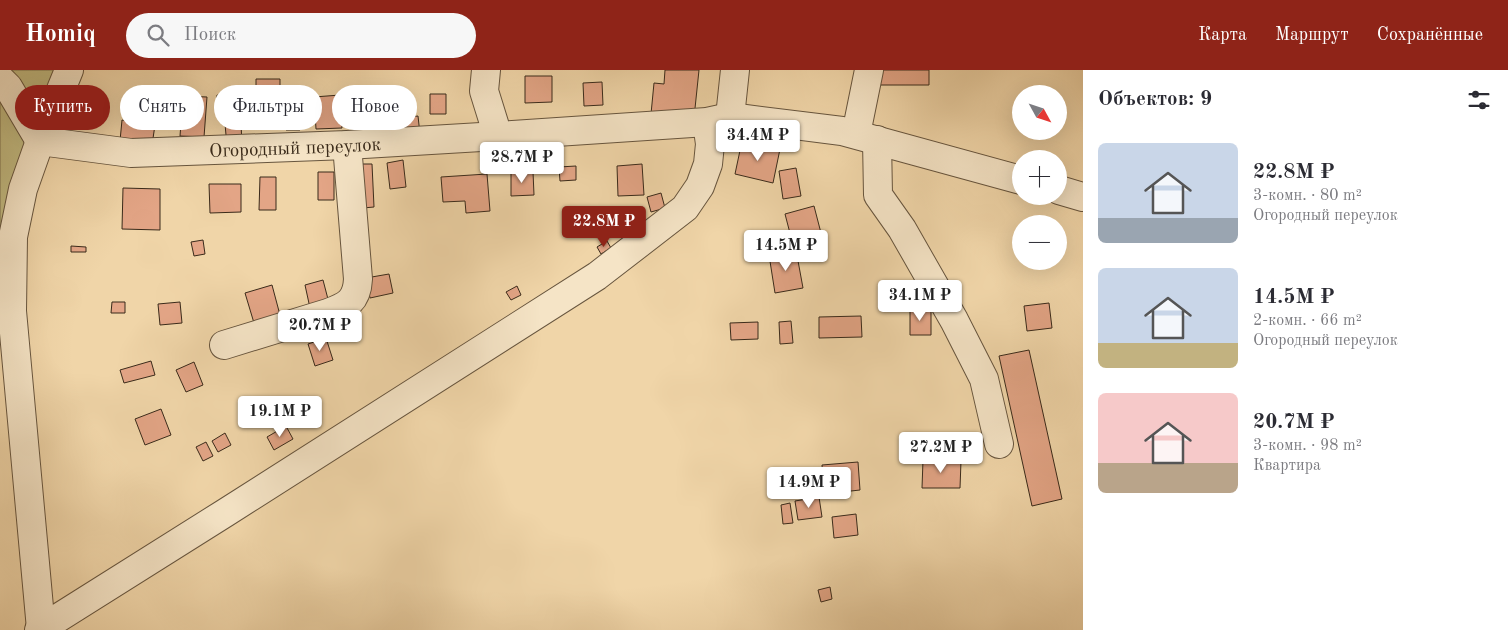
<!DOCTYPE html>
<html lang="ru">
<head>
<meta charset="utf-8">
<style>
  body { margin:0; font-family:"Old Standard TT",serif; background:#f7f7f7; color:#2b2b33; height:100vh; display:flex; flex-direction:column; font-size:19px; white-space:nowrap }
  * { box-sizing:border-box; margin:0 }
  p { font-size:16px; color:#7c7c81 }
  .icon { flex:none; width:28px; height:28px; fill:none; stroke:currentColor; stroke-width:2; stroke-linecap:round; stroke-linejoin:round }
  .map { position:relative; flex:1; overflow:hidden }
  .side { display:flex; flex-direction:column; background:#fff; width:425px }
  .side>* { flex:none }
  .hud { position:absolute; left:15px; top:15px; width:475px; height:45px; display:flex; gap:10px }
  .needle { width:32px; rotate:130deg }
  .buttons { position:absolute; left:1012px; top:15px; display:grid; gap:10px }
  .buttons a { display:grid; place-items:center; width:55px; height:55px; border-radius:50%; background:#fff; box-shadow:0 5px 20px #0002; font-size:25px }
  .price { position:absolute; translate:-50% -42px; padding:0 11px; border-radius:5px; background:#fff; color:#222; font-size:16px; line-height:32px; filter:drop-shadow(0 1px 2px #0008) }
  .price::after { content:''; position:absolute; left:50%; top:30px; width:15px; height:11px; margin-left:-8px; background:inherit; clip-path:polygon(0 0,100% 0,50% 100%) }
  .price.on { background:#8f2418; color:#fff }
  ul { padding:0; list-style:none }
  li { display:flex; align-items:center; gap:15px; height:125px; padding:0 15px }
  li span { display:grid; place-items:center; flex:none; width:140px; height:100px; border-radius:8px; color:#555 }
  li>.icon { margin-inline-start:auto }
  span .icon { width:60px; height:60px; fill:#fffc; stroke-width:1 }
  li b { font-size:21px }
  h2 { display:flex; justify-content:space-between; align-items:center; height:60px; padding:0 15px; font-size:21px }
  .chip { padding:0 18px; border-radius:22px; background:#fff; box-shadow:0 5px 20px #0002; font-size:18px; line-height:45px }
  .chip.on { background:#8f2418; color:#fff }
  header { display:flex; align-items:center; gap:30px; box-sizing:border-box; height:70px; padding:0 25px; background:#8f2418; color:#fff }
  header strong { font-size:24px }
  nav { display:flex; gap:28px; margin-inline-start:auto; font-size:18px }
  .search { width:350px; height:45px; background:#f7f7f7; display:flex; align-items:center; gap:12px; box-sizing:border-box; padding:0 18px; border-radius:28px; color:#7c7c81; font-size:19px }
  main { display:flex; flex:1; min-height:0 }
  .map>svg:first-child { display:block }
  .green { fill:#c2bb82; stroke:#7e724e }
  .building { fill:#e3a586; stroke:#392a1a }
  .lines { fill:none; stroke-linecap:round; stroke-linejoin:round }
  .minor-casing { stroke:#67553e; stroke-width:30 }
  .minor { stroke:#f5e4c6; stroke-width:28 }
  .labels { text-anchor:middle; stroke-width:5; stroke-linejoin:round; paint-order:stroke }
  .street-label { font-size:19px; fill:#392a1a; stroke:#f5e4c6 }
</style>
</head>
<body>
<header>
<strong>Homiq</strong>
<div class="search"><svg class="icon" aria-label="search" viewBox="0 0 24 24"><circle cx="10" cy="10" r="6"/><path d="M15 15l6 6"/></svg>Поиск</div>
<nav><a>Карта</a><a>Маршрут</a><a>Сохранённые</a></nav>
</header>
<main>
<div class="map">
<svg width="1083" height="560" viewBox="0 0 1083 560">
  <rect width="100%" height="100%" fill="#f0d5a8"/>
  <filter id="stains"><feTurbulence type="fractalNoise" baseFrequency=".004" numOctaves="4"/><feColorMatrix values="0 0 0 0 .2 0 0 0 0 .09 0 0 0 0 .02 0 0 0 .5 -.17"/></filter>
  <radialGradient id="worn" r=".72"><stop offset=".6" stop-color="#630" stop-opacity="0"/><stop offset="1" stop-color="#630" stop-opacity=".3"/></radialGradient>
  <path class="green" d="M0,0H77L0,160Z"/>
  <path class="building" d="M665,0H699L694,48L651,44L654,13L664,14Z
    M875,0H929V15H875Z
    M525,6H552V32L525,33Z
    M256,9H280V33H256Z
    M602,12L603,35L584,36L583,13Z
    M430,24H446V44H430Z
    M217,25L234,26L233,39L216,37Z
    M340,25L342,58L316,59L314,27Z
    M183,26L207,27L204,67L180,66Z
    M363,35H383V64H363Z
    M299,40L300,60H286L285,41Z
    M418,46L420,64L404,66L402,48Z
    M122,50L155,55L152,75L120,71Z
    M241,53L242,76H227L225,54Z
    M742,71L780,79L773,113L735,104Z
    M403,90L406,117L390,119L387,93Z
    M361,94H372L374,137L363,138Z
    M642,94L644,125L618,126L617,96Z
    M576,96V110L560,111L559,97Z
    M796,98L801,126L783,129L779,101Z
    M318,102H334V130H318Z
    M511,102H533L534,125L511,126Z
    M487,104L490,141L466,143L465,131L443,132L441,107Z
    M260,107H276V140H259Z
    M209,114H241V142L210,143Z
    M123,118L160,119V160L122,159Z
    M661,123L665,138L651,142L647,127Z
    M814,136L821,163L792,171L785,144Z
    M203,170L205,184L194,186L191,172Z
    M607,171L611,178L601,184L597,177Z
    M71,176L86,177V182H71Z
    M796,180L803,218L775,223L769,185Z
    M389,204L393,223L370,228L366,208Z
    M323,210L329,233L310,238L305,215Z
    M272,215L280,245L254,253L245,223Z
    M517,216L521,225L511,230L506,222Z
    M112,232H125V243H111Z
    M180,232L182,253L160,255L158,234Z
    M1049,233L1052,258L1027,261L1024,236Z
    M910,239H931V265H910Z
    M861,246L862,267L819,268V247Z
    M791,251L793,273L780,274L779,252Z
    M758,252V269L731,270L730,253Z
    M326,268L333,290L315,296L308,274Z
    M1029,280L1062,429L1032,436L999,286Z
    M151,291L155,305L124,313L120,300Z
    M194,292L203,315L186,322L176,300Z
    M161,339L171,365L145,375L135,349Z
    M286,356L293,369L274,380L267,367Z
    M225,363L231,375L218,382L212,371Z
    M206,372L213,386L203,391L196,377Z
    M923,390L961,391L960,418H922Z
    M858,392L860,420L824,424L822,395Z
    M819,427L822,447L798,450L795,431Z
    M790,433L793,453L783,454L781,435Z
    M856,444L858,465L834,468L832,447Z
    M830,517L832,529L821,532L818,520Z"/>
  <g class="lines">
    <g class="minor-casing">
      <g id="minor">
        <path d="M486,0L484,21L498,66"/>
        <path id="s1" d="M0,9L8,17L40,71L131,83L347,75L498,66L707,52L730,47L842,61L1021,110"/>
        <path d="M730,47L735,0"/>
        <path d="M856,64L869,0"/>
        <path d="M877,70L878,125L902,159L954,250L984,309L999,374"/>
        <path d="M1059,120L1083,127"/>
        <path d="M224,275L328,243C347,236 357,231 358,209L347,75"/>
        <path d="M41,559L12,241L13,167L23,119L40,71L69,0"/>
        <path d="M39,560L225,443L597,206L685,138L700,116L708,94L710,74L707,52"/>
      </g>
    </g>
    <use href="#minor" class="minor"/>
  </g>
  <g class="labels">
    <g class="street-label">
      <text dy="7" stroke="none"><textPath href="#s1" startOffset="330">Огородный переулок</textPath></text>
    </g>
  </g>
  <rect width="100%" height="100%" filter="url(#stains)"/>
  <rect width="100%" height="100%" fill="url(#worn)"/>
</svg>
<div class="buttons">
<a><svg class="needle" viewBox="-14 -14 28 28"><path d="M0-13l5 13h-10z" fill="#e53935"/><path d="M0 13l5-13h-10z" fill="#7c7c81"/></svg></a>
<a>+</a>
<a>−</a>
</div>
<b class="price" style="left:758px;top:92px">34.4M ₽</b>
<b class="price" style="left:522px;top:114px">28.7M ₽</b>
<b class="price on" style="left:604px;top:178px">22.8M ₽</b>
<b class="price" style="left:786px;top:202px">14.5M ₽</b>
<b class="price" style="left:920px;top:252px">34.1M ₽</b>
<b class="price" style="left:320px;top:282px">20.7M ₽</b>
<b class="price" style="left:280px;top:368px">19.1M ₽</b>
<b class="price" style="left:941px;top:404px">27.2M ₽</b>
<b class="price" style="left:809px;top:439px">14.9M ₽</b>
<div class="hud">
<a class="chip on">Купить</a>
<a class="chip">Снять</a>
<a class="chip">Фильтры</a>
<a class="chip">Новое</a>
</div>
</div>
<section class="side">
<h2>Объектов: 9<svg class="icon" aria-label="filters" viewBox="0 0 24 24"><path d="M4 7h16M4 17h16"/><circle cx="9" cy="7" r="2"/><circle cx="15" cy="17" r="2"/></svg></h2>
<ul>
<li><span style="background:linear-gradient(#c9d6e8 75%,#9aa5b1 0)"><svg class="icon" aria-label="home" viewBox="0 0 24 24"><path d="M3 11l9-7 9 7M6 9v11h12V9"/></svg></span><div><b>22.8M ₽</b><p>3-комн. · 80 m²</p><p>Огородный переулок</p></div></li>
<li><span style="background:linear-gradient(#c9d6e8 75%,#c2b280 0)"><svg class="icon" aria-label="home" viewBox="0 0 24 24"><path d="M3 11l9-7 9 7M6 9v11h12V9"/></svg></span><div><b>14.5M ₽</b><p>2-комн. · 66 m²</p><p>Огородный переулок</p></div></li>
<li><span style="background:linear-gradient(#f6c9c9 70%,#b9a48a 0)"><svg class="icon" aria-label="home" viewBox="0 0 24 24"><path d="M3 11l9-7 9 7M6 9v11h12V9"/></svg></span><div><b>20.7M ₽</b><p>3-комн. · 98 m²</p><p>Квартира</p></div></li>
</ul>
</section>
</main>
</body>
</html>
